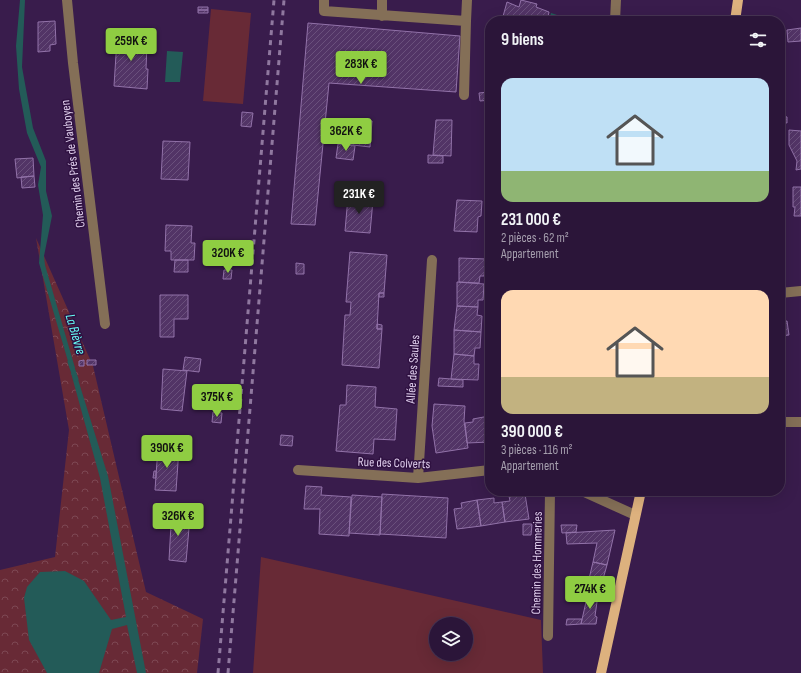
<!DOCTYPE html>
<html lang="fr">
<head>
<meta charset="utf-8">
<style>
  body { margin:0; font-family:"Sofia Sans Condensed",sans-serif; background:#331e41; color:#f1f3f6; height:100vh; display:flex; flex-direction:column; font-size:15px; white-space:nowrap }
  * { box-sizing:border-box; margin:0 }
  p { font-size:13px; color:#a69fae }
  .icon { flex:none; width:22px; height:22px; fill:none; stroke:currentColor; stroke-width:2; stroke-linecap:round; stroke-linejoin:round }
  .map { position:relative; flex:1; overflow:hidden }
  .details { position:absolute; left:485px; top:16px; width:300px; height:480px; display:flex; flex-direction:column; background:#2b1539; border-radius:16px; box-shadow:0 4px 16px #0002,0 0 0 1px #473453 }
  .details>* { flex:none }
  .buttons { position:absolute; left:429px; top:617px; display:grid; gap:8px }
  .buttons a { display:grid; place-items:center; width:44px; height:44px; border-radius:50%; background:#2b1539; box-shadow:0 4px 16px #0002,0 0 0 1px #473453; font-size:20px }
  .price { position:absolute; translate:-50% -34px; padding:0 9px; border-radius:4px; background:#8fcd42; color:#111; font-size:13px; line-height:26px; filter:drop-shadow(0 1px 2px #0008) }
  .price::after { content:''; position:absolute; left:50%; top:24px; width:12px; height:9px; margin-left:-6px; background:inherit; clip-path:polygon(0 0,100% 0,50% 100%) }
  .price.current { background:#222; color:#fff }
  ul { padding:0; list-style:none }
  li { display:grid; align-content:center; gap:8px; height:212px; padding:0 16px }
  li span { display:grid; place-items:center; height:124px; border-radius:12px; color:#555 }
  li>.icon { margin-inline-start:auto }
  span .icon { width:72px; height:72px; fill:#fffc; stroke-width:1 }
  li b { font-size:17px }
  h2 { display:flex; justify-content:space-between; align-items:center; height:48px; padding:0 16px; font-size:17px }
  .map>svg:first-child { display:block }
  .forest { fill:url(#forest-crowns) }
  .pitch { fill:#682a36; fill-rule:evenodd }
  .water { fill:#235b58 }
  .lines { fill:none; stroke-linecap:round; stroke-linejoin:round }
  .stream { stroke:#235b58; stroke-width:5 }
  .building { fill:url(#building-hatch); stroke:#9272a9 }
  .minor { stroke:#846f57; stroke-width:10 }
  .major { stroke:#ddb17e; stroke-width:10 }
  .rail { stroke:#8f789f; stroke-width:3; stroke-dasharray:5 5; stroke-linecap:butt }
  .labels { text-anchor:middle; stroke-width:3; stroke-linejoin:round; paint-order:stroke }
  .street-label { font-size:13px; fill:#dfceec; stroke:#2f1141 }
  .water-label { font-size:14px; font-style:italic; fill:#67fef7; stroke:#2f1141 }
</style>
</head>
<body>
<div class="map">
<svg width="801" height="673" viewBox="0 0 801 673">
  <defs>
    <pattern id="forest-crowns" width="20" height="18" patternUnits="userSpaceOnUse"><rect width="20" height="18" fill="#682a36"/><path d="M2 6a3 3 0 1 1 6 0M12 15a3 3 0 1 1 6 0" fill="none" stroke="#7d4853"/></pattern>
    <pattern id="building-hatch" width="6" height="6" patternUnits="userSpaceOnUse"><rect width="6" height="6" fill="#523466"/><path d="M-1 1l2-2M0 6l6-6M5 7l2-2" fill="none" stroke="#6a507c"/></pattern>
  </defs>
  <rect width="100%" height="100%" fill="#391c4c"/>
  <path class="forest" d="M36,238L93,366L146,592L203,619L197,673H0V570L55,557L69,430Z"/>
  <path class="pitch" d="M211,9L251,13L243,104L203,101Z
    M261,557L541,620L543,673H253ZM436,624H466V654H436Z"/>
  <path class="water" d="M20,0H25L22,67L33,128L46,161V191L52,216L44,256L45,265L75,368H70L39,263L43,215L38,185L41,167L27,133L19,89L16,46Z
    M551,13L563,17L562,21H549Z
    M167,51L183,52L180,82H165Z
    M71,373H76L108,476L146,673H137L127,625L112,629L99,673H47L29,640L24,598L27,587L40,572L65,571L84,581L111,620L126,617L100,478Z"/>
  <g class="lines">
    <path class="stream" d="M70,362L76,379"/>
  </g>
  <path class="building" d="M521,0L537,4L536,7L549,12L547,21L502,20L507,2L519,7Z
    M198,7H208V10H198Z
    M198,10H208V13H198Z
    M55,21L56,44L50,45V51L38,52V22Z
    M308,23L460,36L456,92L329,83L315,225L291,224Z
    M801,28V41L788,42L787,30Z
    M120,33L143,34L147,44L146,69H148L147,89L114,86L117,39Z
    M488,92L490,100L480,101L479,93Z
    M242,112L253,113L251,127L241,126Z
    M780,115L787,117V123L780,122Z
    M346,119L372,121L370,147L344,144Z
    M436,120H452L451,156L433,155Z
    M789,130L801,131V169L796,170L797,161L789,145Z
    M163,141L190,142L188,180L161,179Z
    M338,144L355,146L353,160L336,158Z
    M428,155L443,156V163H428Z
    M33,158L34,176L17,178L15,159Z
    M34,176L35,187L22,188L21,177Z
    M793,187H801V216H794L795,207H793Z
    M348,197L373,200L370,233L345,231Z
    M457,200L482,201L481,216L478,217L477,232L454,231Z
    M166,225L192,226L191,243H195L194,260H171V251H165Z
    M350,252L387,255L384,293H379L377,329H382L379,368L342,365L345,315H350L351,302H346Z
    M459,258L486,259L484,276H480L479,283L459,282Z
    M175,260H188V272H174Z
    M296,263L304,264V274H296Z
    M224,270H232L231,279H223Z
    M457,282L484,284L483,300H478V307L457,306Z
    M379,293H384V297H379Z
    M160,295H188V319H174V337H160Z
    M457,306L478,307L477,315L482,316L481,332L454,330Z
    M787,321L789,335L780,336V322Z
    M377,324L382,325V329H377Z
    M454,330L481,332L480,348H475L474,356L454,354Z
    M454,354L474,356V364H479L478,380L451,379Z
    M185,357L201,359L199,372L183,370Z
    M84,360V366H79V361Z
    M87,360H96V365H87Z
    M163,369L187,371L182,411L161,409Z
    M439,378L463,380V387L438,386Z
    M347,385L376,387L375,407L397,409L395,440L374,439L373,454L336,451L340,405H346Z
    M434,404L465,406L464,421L468,448L436,453L432,426Z
    M213,412L222,413L221,423L212,422Z
    M489,416L490,442L467,443L465,423L473,422V419Z
    M281,435L293,436L292,446L280,445Z
    M158,447L179,448L176,491L155,490Z
    M154,471H156V478H153Z
    M306,486L322,487L321,495L351,497L349,536L319,534L320,509H304Z
    M382,494L448,498L446,538L380,534Z
    M525,494L529,519L505,522L502,502L510,501L509,496Z
    M352,495L382,497L380,535L349,533Z
    M494,498V503L502,502L505,522L481,526L477,500Z
    M477,500L481,526L457,529L454,509L462,508L461,503Z
    M164,515L190,517L186,562L169,560L171,525H163Z
    M523,524H532L531,535H523Z
    M561,525H577L576,532L562,533Z
    M615,530L607,565L593,562L597,543L567,544L566,533Z
    M593,562L607,565L603,579H589Z
    M588,593L598,595L595,616L597,617L596,624H581Z
    M567,619H582L581,624L566,625Z"/>
  <g class="lines">
    <path class="minor" d="M67,0L73,63L105,324
      M324,0V11L466,21L464,95
      M382,0V16
      M466,21L467,0
      M615,21L616,0
      M780,293L801,291
      M780,422H801
      M298,470L418,478L490,470
      M418,478L432,260
      M582,491L635,515
      M548,636L550,491"/>
    <path class="major" d="M735,21L738,0
      M601,673L641,491"/>
    <path class="rail" d="M218,673L274,0
      M228,673L284,0"/>
  </g>
  <g class="labels">
    <g class="street-label">
      <text transform="translate(72 164) rotate(-97)" y="5">Chemin des Prés de Vauboyen</text>
      <text transform="translate(412 369) rotate(-86)" y="5">Allée des Saules</text>
      <text transform="translate(394 462) rotate(2)" y="5">Rue des Colverts</text>
      <text transform="translate(536 563) rotate(-89)" y="5">Chemin des Hommeries</text>
    </g>
    <g class="water-label">
      <text transform="translate(76 334) rotate(74)" y="5">La Bièvre</text>
    </g>
  </g>
</svg>
<div class="buttons">
<a><svg class="icon" aria-label="layers" viewBox="0 0 24 24"><path d="M12 4l9 5-9 5-9-5zM3 14l9 5 9-5"/></svg></a>
</div>
<b class="price" style="left:131px;top:62px">259K €</b>
<b class="price" style="left:361px;top:85px">283K €</b>
<b class="price" style="left:346px;top:152px">362K €</b>
<b class="price current" style="left:359px;top:215px">231K €</b>
<b class="price" style="left:228px;top:274px">320K €</b>
<b class="price" style="left:217px;top:418px">375K €</b>
<b class="price" style="left:167px;top:469px">390K €</b>
<b class="price" style="left:178px;top:537px">326K €</b>
<b class="price" style="left:590px;top:610px">274K €</b>
<section class="details">
<h2>9 biens<svg class="icon" aria-label="filters" viewBox="0 0 24 24"><path d="M4 7h16M4 17h16"/><circle cx="9" cy="7" r="2"/><circle cx="15" cy="17" r="2"/></svg></h2>
<ul>
<li><span style="background:linear-gradient(#bfe0f5 75%,#8fb573 0)"><svg class="icon" aria-label="home" viewBox="0 0 24 24"><path d="M3 11l9-7 9 7M6 9v11h12V9"/></svg></span><div><b>231 000 €</b><p>2 pièces · 62 m²</p><p>Appartement</p></div></li>
<li><span style="background:linear-gradient(#ffd9b3 70%,#c2b280 0)"><svg class="icon" aria-label="home" viewBox="0 0 24 24"><path d="M3 11l9-7 9 7M6 9v11h12V9"/></svg></span><div><b>390 000 €</b><p>3 pièces · 116 m²</p><p>Appartement</p></div></li>
</ul>
</section>
</div>
</body>
</html>
